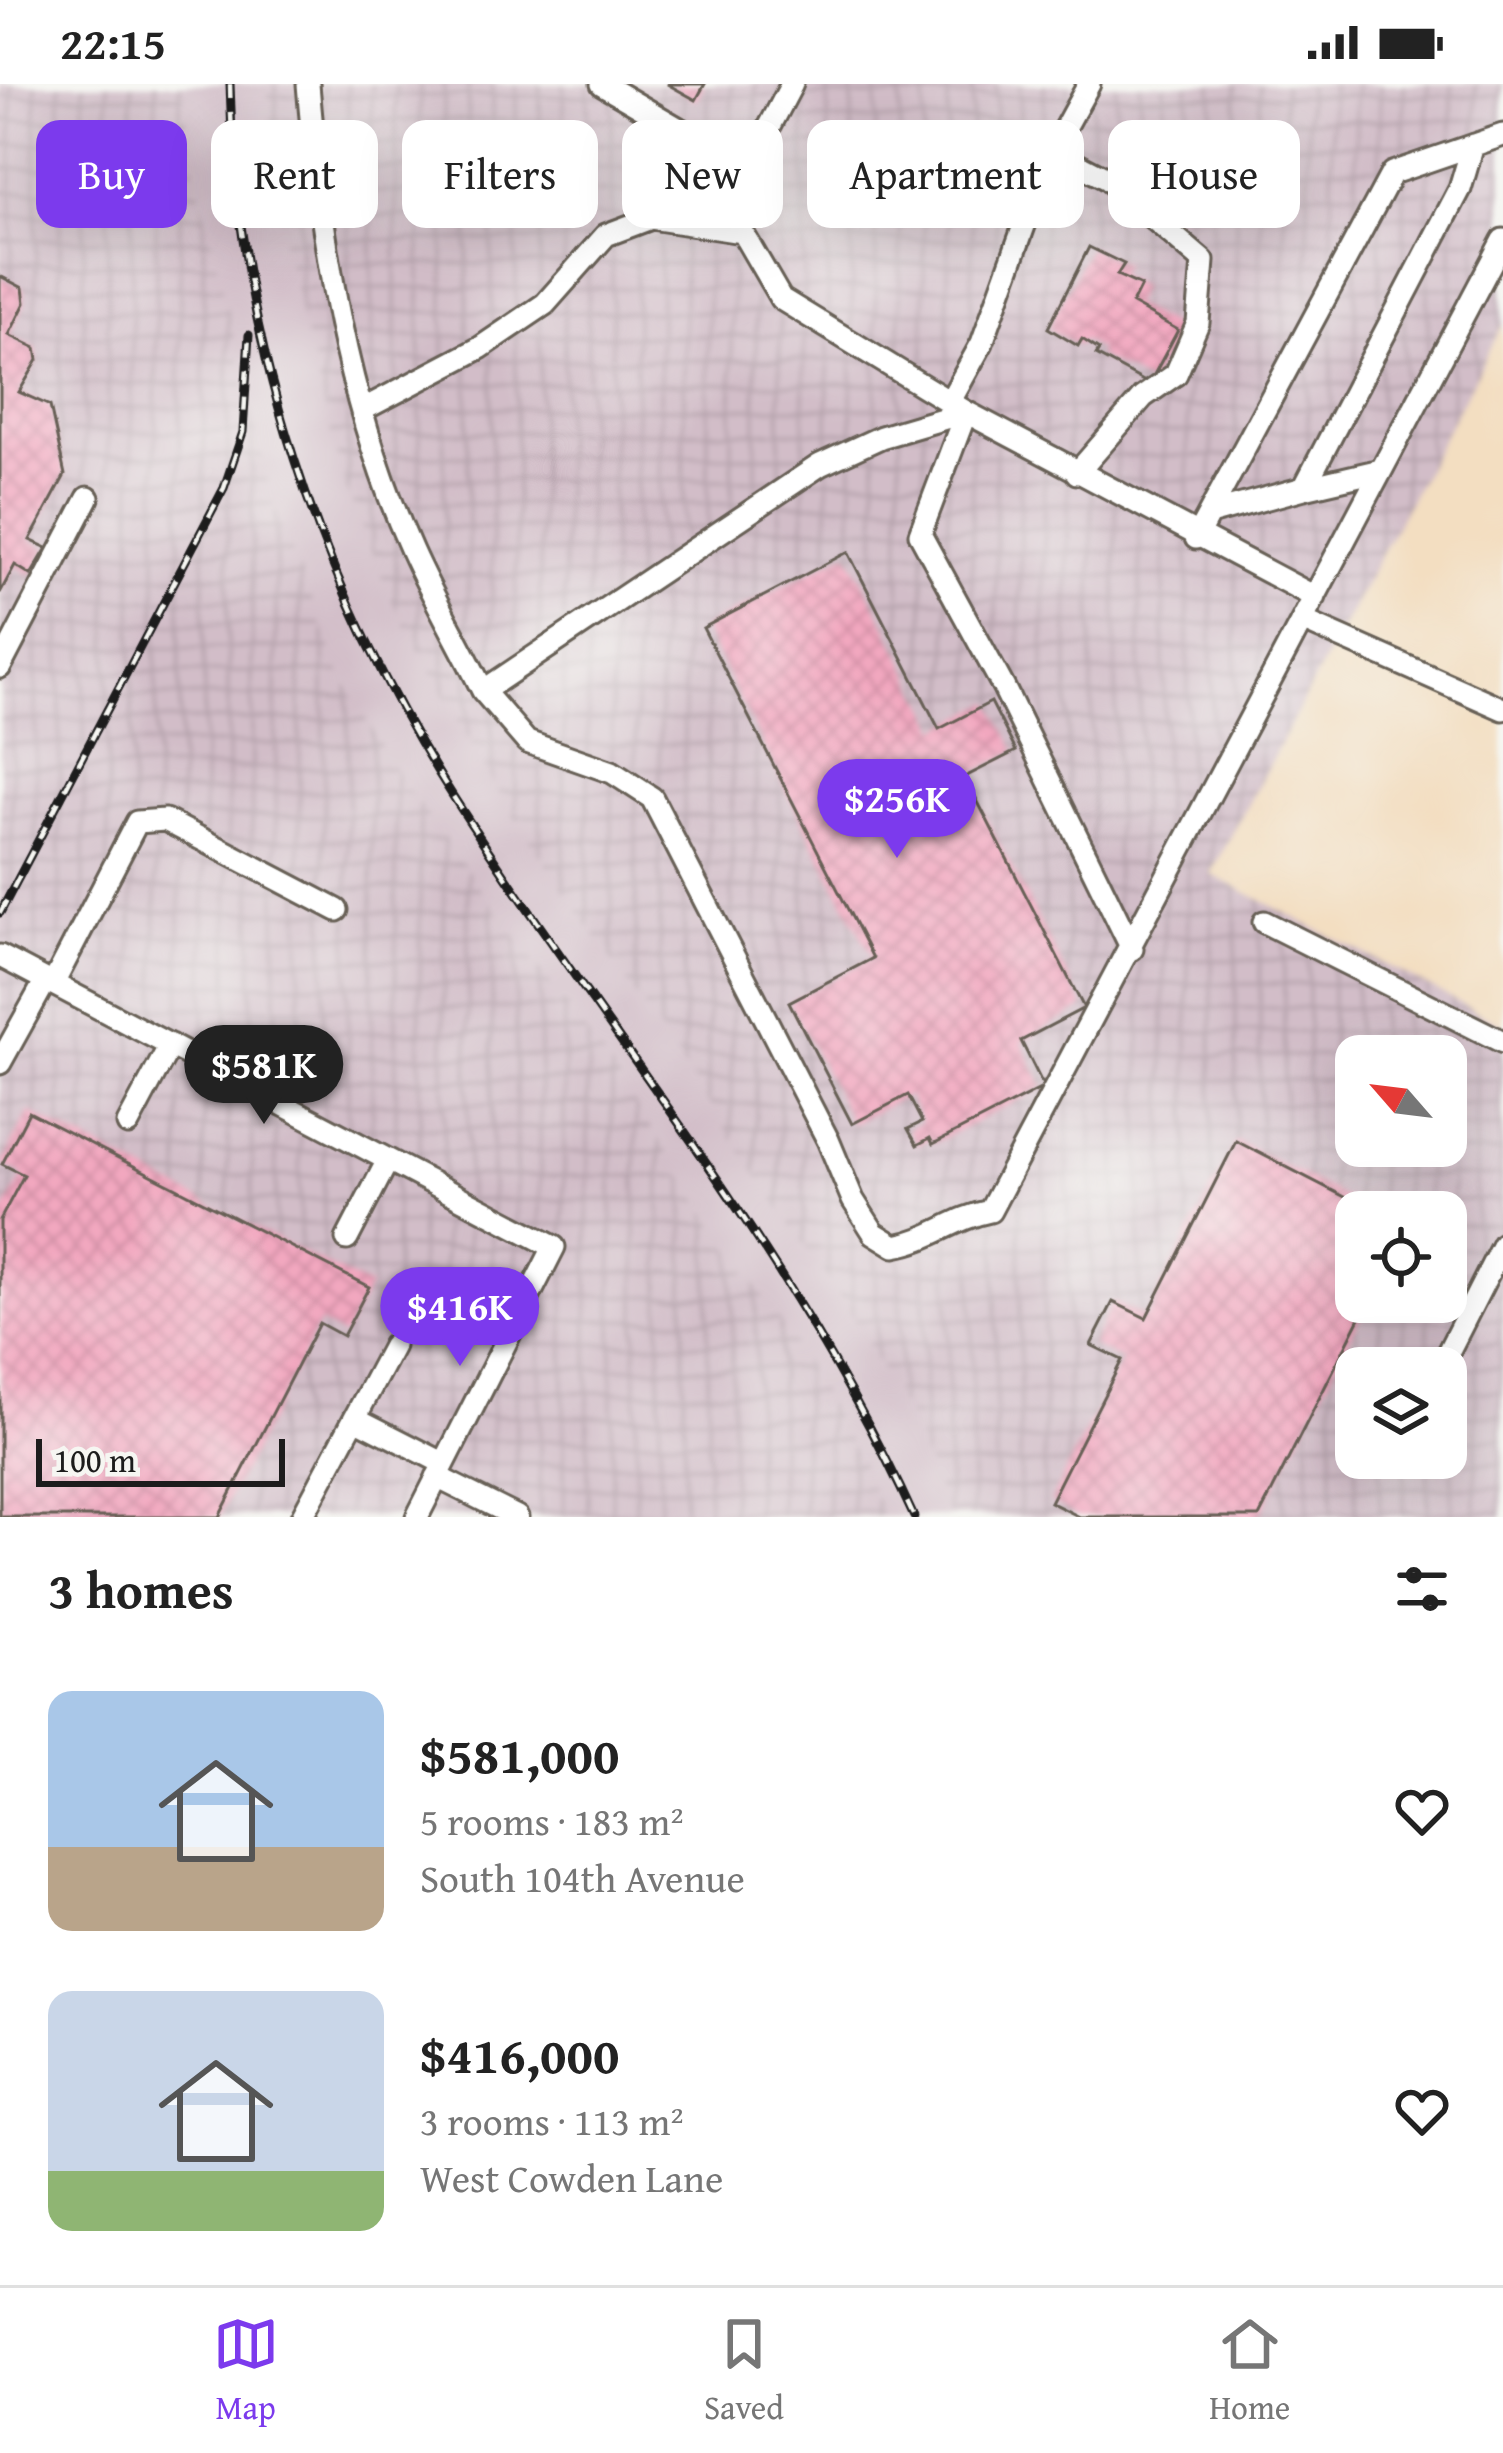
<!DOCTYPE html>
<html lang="en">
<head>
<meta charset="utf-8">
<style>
  body { margin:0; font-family:"Gentium Book Plus",serif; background:#f2f2f2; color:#222; height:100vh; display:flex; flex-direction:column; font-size:45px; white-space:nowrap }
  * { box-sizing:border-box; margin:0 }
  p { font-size:39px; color:#767676 }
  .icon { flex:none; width:66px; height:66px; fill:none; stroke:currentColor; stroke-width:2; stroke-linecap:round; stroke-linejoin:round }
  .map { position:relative; height:1433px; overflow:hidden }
  .details { display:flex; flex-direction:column; background:#fff; flex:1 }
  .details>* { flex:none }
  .guide { position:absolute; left:36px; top:36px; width:1431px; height:108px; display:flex; gap:24px }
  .needle { width:78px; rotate:298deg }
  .buttons { position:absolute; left:1335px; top:951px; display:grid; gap:24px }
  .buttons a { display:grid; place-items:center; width:132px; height:132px; border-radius:24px; background:#fff; box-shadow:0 12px 48px #0002; font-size:60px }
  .scale { position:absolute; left:36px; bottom:30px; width:249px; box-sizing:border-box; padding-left:12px; border:6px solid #1c1c1c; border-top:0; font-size:33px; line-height:42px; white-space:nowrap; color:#1c1c1c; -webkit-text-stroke:9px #f6f6f2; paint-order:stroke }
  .price { position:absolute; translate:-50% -102px; padding:0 27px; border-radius:42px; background:#7c3aed; color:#fff; font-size:39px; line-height:78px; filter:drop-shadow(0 3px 6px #0008) }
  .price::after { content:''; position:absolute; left:50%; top:72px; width:36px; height:27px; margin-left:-18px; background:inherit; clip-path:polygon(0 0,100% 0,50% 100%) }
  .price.selected { background:#222; color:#fff }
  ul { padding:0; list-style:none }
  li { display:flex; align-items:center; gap:36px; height:300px; padding:0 48px }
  li span { display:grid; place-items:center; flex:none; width:336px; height:240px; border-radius:24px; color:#555 }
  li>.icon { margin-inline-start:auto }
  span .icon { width:144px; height:144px; fill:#fffc; stroke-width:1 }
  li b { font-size:51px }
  h2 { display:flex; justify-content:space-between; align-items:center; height:144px; padding:0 48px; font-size:51px }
  .chip { padding:0 42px; border-radius:24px; background:#fff; box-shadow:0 12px 48px #0002; font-size:42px; line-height:108px }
  .chip.selected { background:#7c3aed; color:#fff }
  .status { display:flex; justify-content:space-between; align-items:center; height:84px; padding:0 60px; background:#fff; direction:ltr }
  .status svg { height:33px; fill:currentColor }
  .menu { display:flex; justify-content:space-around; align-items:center; height:168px; border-top:3px solid #e0e0e0; background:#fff; font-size:33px; color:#767676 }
  .menu a { display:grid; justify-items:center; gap:6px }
  .menu .selected { color:#7c3aed }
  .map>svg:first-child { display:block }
  .industrial { fill:url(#industrial-grid); fill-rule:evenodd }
  .railway { fill:#d2bdc8 }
  .building { fill:url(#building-cross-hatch) }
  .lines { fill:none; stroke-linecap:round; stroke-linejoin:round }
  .minor-casing { stroke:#676056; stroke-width:27 }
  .minor { stroke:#fff; stroke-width:21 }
  .rail-casing { stroke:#1c1c1c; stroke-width:9 }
  .rail { stroke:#f6f6f2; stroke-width:4.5; stroke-dasharray:14; stroke-linecap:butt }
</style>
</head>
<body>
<div class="status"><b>22:15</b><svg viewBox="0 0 49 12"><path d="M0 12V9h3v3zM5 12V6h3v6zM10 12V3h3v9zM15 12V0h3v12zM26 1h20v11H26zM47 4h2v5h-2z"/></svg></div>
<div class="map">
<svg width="1503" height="1433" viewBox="0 0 1503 1433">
  <defs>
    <pattern id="industrial-grid" width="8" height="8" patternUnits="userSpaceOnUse" patternTransform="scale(3)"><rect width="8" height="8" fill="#d2bdc8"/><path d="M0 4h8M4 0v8" fill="none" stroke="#b4a2ab"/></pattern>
    <pattern id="building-cross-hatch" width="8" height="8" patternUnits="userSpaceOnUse" patternTransform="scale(3)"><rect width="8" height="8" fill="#f2a7bf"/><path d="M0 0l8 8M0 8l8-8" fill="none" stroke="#cf8fa4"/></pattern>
  </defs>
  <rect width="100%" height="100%" fill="#f6f6f2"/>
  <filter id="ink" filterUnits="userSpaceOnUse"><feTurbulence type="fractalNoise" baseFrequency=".00833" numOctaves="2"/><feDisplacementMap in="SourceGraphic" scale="24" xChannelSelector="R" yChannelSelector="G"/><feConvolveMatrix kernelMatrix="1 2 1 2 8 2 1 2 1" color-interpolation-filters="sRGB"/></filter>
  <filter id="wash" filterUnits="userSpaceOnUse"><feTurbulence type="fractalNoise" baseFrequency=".004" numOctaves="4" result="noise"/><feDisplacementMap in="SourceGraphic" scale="48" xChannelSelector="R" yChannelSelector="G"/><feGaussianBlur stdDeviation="2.7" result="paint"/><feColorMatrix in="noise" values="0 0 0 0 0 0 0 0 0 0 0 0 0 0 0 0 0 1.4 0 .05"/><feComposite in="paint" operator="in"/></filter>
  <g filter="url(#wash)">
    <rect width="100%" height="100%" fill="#f3dec1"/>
    <path class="industrial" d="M0,0H1503V240L1211,790L1503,941V1433H0ZM1356,972H1446V1062H1356ZM1356,1128H1446V1218H1356ZM1356,1284H1446V1374H1356Z"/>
    <path class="railway" d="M183,0H267L282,150L298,223L344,400L389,511L502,715L849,1226L909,1336L950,1433H883L862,1381L788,1250L610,982L398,691L344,596L275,426L195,87Z"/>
    <g id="blocks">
      <path class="building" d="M667,0H705L696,16Z
        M1089,163L1124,180L1117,191L1141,202L1132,220L1178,246L1149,300L1096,271L1099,266L1082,255L1078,262L1048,244Z
        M0,192L23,204L25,219L9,251L36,264L38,276L19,308L50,322L65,391L30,456L47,464L31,491L15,481L0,509Z
        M848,468L939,645L991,618L1016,667L965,693L1084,924L1021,957L1044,1003L933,1060L930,1054L917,1061L908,1045L922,1038L908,1011L852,1040L789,918L873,874L703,544Z
        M29,1028L369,1203L343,1252L319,1239L219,1433H0V1136L24,1091L2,1080Z
        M1236,1057L1374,1128H1356V1218H1368L1259,1433H1080L1050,1418L1122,1276L1091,1261L1113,1218L1146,1234Z"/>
    </g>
  </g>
  <g filter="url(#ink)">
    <use href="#blocks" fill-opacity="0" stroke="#676056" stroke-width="3"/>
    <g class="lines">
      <g class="minor-casing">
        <path id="minor" d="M308,0C321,158 346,321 412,467C433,514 460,560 483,607
          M602,0L719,68L741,97L742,148L781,215L966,328
          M1053,67L1107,95L1203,177L1198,239L1176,290L1143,313L1077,389
          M741,97L792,0
          M949,319L982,259L1048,75L1089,0
          M364,325L480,264L545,220L606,151L651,134L742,148
          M966,328L881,353L820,381L483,607L527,658L612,688L652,714L828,1056L853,1116L874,1149L895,1162C931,1156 954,1134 990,1127L1503,156
          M1381,386L1304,404L1460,105L1473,61
          M1209,430L1304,404
          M1196,454L1392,89L1503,51
          M1304,537L1503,625
          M0,583L88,414
          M1264,838L1503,958
          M1132,865L1004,604L920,450L966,328L1315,513
          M0,872L554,1163L417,1433
          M53,900L137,738L165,736L337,826
          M0,979L46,896
          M128,1040L170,961
          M347,1155L388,1076
          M1440,1284L1503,1160
          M355,1334L443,1379
          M437,1393L517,1433
          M302,1433L393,1262"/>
      </g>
      <use href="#minor" class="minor"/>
      <g class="rail-casing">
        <path id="rail" d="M230,0C235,252 320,506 456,717C609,955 796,1173 914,1433
          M0,829L224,404L243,348L249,251"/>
      </g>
      <use href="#rail" class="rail"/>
    </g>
  </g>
</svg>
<div class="buttons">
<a><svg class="needle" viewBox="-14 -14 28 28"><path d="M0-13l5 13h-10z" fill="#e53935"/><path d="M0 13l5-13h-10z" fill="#767676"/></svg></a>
<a><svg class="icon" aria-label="locate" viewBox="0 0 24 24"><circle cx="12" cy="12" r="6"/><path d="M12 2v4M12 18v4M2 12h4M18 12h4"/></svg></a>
<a><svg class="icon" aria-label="layers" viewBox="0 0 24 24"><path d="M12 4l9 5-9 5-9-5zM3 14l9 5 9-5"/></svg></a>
</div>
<div class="scale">100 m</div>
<b class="price" style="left:897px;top:777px">$256K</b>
<b class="price selected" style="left:264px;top:1043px">$581K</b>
<b class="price" style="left:460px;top:1285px">$416K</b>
<div class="guide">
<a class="chip selected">Buy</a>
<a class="chip">Rent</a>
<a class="chip">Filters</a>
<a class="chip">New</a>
<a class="chip">Apartment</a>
<a class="chip">House</a>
</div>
</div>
<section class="details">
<h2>3 homes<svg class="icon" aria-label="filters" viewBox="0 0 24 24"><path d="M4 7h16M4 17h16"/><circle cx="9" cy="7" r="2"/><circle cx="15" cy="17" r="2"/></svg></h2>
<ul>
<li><span style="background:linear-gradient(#a9c7e8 65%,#b9a48a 0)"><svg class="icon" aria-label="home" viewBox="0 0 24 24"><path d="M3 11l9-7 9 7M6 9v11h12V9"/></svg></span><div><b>$581,000</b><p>5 rooms · 183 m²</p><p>South 104th Avenue</p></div><svg class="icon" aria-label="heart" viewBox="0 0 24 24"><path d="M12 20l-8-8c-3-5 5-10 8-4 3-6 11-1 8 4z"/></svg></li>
<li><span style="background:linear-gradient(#c9d6e8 75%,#8fb573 0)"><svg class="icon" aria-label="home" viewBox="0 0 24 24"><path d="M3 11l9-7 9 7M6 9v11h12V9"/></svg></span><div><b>$416,000</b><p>3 rooms · 113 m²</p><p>West Cowden Lane</p></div><svg class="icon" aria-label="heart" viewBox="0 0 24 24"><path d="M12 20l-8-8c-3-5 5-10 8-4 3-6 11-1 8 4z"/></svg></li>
</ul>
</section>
<nav class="menu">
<a class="selected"><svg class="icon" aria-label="map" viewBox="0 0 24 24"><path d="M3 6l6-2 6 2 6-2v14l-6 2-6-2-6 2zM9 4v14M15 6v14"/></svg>Map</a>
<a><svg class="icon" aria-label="saved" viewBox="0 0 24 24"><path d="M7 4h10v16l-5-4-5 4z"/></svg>Saved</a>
<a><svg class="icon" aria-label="home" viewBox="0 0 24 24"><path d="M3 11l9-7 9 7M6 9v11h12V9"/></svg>Home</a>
</nav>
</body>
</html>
